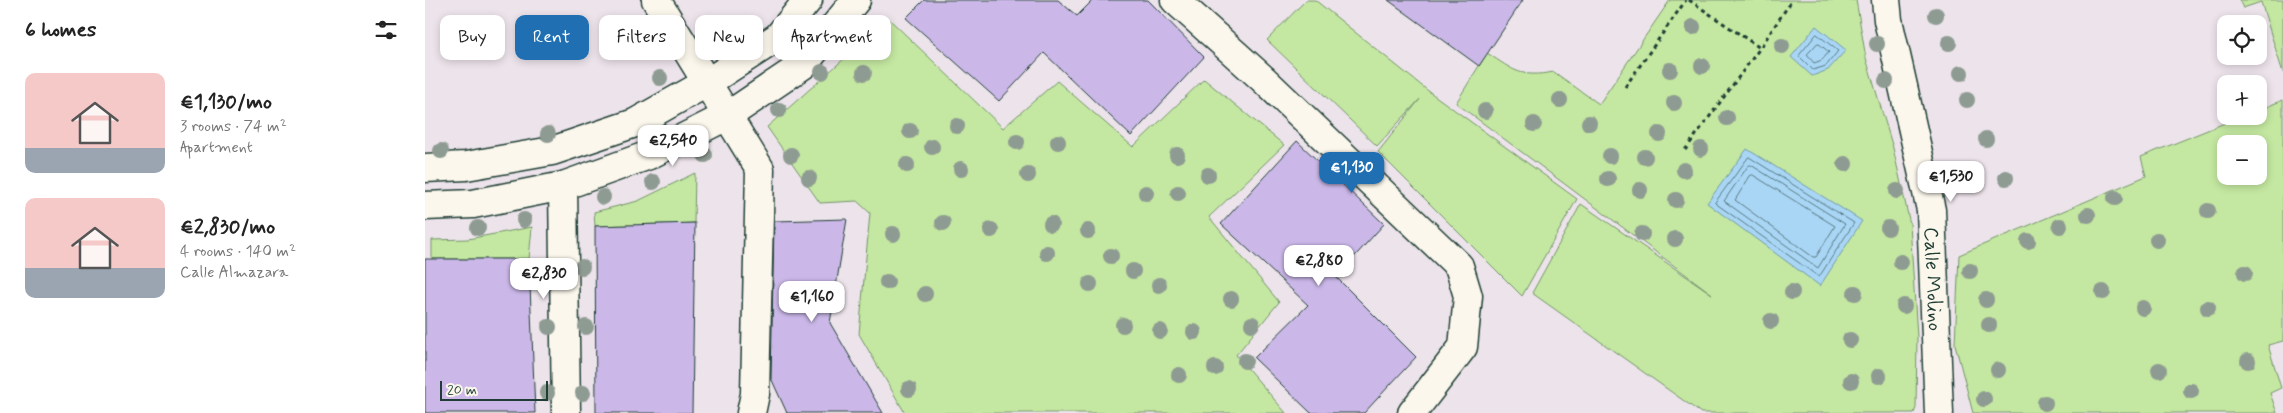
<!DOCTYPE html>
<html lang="en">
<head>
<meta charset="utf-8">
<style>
  body { margin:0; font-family:Mynerve,sans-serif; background:#f6f6f6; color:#222; height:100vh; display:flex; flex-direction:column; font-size:19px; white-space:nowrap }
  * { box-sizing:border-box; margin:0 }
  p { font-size:16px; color:#767676 }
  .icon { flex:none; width:28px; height:28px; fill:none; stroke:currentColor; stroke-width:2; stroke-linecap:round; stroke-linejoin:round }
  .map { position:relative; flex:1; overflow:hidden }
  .sheet { display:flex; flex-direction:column; background:#fff; width:425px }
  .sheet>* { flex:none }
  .top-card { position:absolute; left:15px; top:15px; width:475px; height:45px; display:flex; gap:10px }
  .tools { position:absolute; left:1792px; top:15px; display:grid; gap:10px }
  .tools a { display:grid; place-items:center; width:50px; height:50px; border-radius:10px; background:#fff; box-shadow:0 2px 8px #0003; font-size:25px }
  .scale { position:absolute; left:15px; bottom:12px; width:108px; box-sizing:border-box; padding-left:5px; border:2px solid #1f3d34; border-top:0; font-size:14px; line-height:18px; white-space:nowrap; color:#1f3d34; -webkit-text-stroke:4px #fbf7ec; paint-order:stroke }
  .price { position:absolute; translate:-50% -42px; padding:0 11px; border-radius:10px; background:#fff; color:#222; font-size:16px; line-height:32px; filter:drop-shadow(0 1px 2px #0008) }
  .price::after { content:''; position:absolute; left:50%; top:30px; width:15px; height:11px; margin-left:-8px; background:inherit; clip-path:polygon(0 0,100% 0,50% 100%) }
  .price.selected { background:#1f6fb2; color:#fff }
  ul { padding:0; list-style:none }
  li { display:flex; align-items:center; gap:15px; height:125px; padding:0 25px }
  li span { display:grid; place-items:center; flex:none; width:140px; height:100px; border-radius:10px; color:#555 }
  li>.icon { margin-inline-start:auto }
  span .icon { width:60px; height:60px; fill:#fffc; stroke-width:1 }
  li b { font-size:21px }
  h2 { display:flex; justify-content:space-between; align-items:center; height:60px; padding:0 25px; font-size:21px }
  .chip { padding:0 18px; border-radius:10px; background:#fff; box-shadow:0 2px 8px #0003; font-size:18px; line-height:45px }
  .chip.selected { background:#1f6fb2; color:#fff }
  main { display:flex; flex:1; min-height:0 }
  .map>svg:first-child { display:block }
  .green { fill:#c4e8a1; stroke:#72926a; fill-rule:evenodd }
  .water { fill:#aad6f6; stroke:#7299a8 }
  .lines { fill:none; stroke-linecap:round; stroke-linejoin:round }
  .shore { stroke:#577a82; stroke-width:1 }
  .building { fill:#cbb8e9; stroke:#1f3d34 }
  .minor-casing { stroke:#1f3d34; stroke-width:31 }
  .path { stroke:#1f3d34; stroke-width:3; stroke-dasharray:4 4; stroke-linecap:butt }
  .minor { stroke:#fbf7ec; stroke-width:28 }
  .tree { fill:#8e9b92 }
  .labels { text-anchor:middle; stroke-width:5; stroke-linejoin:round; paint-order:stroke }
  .street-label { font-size:20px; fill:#1f3d34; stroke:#fbf7ec }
</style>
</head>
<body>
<main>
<section class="sheet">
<h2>6 homes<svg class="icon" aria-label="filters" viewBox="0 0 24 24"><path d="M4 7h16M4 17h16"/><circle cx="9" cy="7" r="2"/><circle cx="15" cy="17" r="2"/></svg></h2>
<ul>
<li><span style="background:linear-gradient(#f6c9c9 75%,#9aa5b1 0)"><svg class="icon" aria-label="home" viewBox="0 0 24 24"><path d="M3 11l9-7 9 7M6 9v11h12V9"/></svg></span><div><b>€1,130/mo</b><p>3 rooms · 74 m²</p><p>Apartment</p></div></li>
<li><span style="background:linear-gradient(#f6c9c9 70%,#9aa5b1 0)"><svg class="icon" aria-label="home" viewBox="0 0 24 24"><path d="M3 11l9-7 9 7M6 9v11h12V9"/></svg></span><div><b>€2,830/mo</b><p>4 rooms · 140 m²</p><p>Calle Almazara</p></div></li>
</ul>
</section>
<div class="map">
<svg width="1858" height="413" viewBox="0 0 1858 413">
  <rect width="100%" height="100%" fill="#ede4eb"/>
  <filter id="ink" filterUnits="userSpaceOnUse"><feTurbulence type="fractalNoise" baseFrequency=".02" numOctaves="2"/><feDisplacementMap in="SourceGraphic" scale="10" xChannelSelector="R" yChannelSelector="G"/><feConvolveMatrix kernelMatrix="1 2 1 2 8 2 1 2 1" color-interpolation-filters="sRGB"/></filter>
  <g filter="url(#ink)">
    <path class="green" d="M881,0H890L1002,90L1152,199L1097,296L953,152L995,99L952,146L842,40Z
      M1245,0H1431L1441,58L1468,148L1485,224L1492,337L1491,408L1489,413H1276L1107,293L1156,204L1287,294L1031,103L1062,53C1090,71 1095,78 1129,72L1174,104Z
      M1814,0H1858V73L1836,2L1818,8Z
      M464,19L578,128L632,81L708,147L779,79L859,145L784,217L854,302L811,355L861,413H480L434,334L445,213L432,201L395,203L342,127Z
      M1858,100V341L1843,345L1856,388L1845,393L1852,413H1548L1530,344L1534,255L1721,176L1716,157L1817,116H1834V110ZM1801,144H1834V176H1801Z
      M270,173L269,223L170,226L169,212L213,201Z
      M107,227L104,259H7V240L43,239Z"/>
    <path class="water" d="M1391,26L1421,50L1403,70L1387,76L1366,57Z
      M1322,149L1437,221L1395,286L1282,203Z"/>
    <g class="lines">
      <path class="shore" d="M1392,34L1413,51L1401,66L1388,70L1374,56Z
        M1393,43L1404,52L1397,60L1389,63L1382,55Z
        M1324,157L1429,223L1394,277L1290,203Z
        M1326,165L1420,224L1393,268L1299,201L1323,166Z
        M1328,175L1410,226L1391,257H1388L1310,200L1325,176Z"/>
    </g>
    <path class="building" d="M499,0H633L652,16L668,0H723L779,57L706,136L619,53L574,101L481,18Z
      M963,0H1098L1054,66Z
      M872,141L959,224L911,277L991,357L939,413H886L829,358L883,305L796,224Z
      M422,219L405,323L458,413H362L346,378L349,221Z
      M270,223L267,413H171L170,226Z
      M0,259H104L110,413H0Z"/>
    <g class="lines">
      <g class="minor-casing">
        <g id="minor">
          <path d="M231,0L335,169L330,394L326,413"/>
          <path d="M750,0L837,78L1034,266L1043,296L1038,347L987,413"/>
          <path id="s1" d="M1461,0L1463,20L1506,210L1514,413"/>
          <path d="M0,168L41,166L127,151L210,123L283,82L353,37L383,0"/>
          <path d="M138,186L141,413"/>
          <path d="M0,206L48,204L138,186L224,155L304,115L378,65L431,0"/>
        </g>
      </g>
      <path class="path" d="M1264,0L1335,48L1367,0
        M1200,87L1261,0
        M1260,150L1335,48"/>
      <use href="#minor" class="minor"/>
    </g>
    <g class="tree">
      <circle cx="1511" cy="15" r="8"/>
      <circle cx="1268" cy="27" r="8"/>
      <circle cx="450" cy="41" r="8"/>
      <circle cx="1524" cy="43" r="8"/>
      <circle cx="1452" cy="44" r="8"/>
      <circle cx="1357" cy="46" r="8"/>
      <circle cx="1277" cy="66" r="8"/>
      <circle cx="1245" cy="70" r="8"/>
      <circle cx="397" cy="72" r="8"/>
      <circle cx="439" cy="73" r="8"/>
      <circle cx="1536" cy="73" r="8"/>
      <circle cx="235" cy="78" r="8"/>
      <circle cx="1461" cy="81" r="8"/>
      <circle cx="1135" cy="100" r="8"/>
      <circle cx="1542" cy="100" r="8"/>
      <circle cx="1249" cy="103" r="8"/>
      <circle cx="354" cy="110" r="8"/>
      <circle cx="1060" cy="111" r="8"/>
      <circle cx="1302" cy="118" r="8"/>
      <circle cx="1164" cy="123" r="8"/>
      <circle cx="1109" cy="124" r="8"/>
      <circle cx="532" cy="126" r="8"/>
      <circle cx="485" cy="131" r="8"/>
      <circle cx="123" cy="134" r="8"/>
      <circle cx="1234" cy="134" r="8"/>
      <circle cx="1561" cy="139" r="8"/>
      <circle cx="592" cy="142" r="8"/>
      <circle cx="633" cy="142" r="8"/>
      <circle cx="507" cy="147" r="8"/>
      <circle cx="1276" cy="149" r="8"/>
      <circle cx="16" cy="151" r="8"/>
      <circle cx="280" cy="155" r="8"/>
      <circle cx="366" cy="155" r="8"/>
      <circle cx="752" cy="155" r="8"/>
      <circle cx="1185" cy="156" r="8"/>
      <circle cx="1220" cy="157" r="8"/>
      <circle cx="1420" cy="164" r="8"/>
      <circle cx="482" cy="165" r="8"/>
      <circle cx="536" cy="169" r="8"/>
      <circle cx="1259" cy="170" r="8"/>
      <circle cx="603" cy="175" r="8"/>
      <circle cx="783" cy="175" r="8"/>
      <circle cx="384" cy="178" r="8"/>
      <circle cx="1581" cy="178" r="8"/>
      <circle cx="1183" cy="179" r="8"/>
      <circle cx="228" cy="182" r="8"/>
      <circle cx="1215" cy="190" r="8"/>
      <circle cx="1472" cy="191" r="8"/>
      <circle cx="721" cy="193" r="8"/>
      <circle cx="753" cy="193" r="8"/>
      <circle cx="178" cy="197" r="8"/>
      <circle cx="1690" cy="198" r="8"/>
      <circle cx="1251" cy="200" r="8"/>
      <circle cx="1783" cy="211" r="8"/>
      <circle cx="1663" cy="215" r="8"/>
      <circle cx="99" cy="220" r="8"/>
      <circle cx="518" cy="223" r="8"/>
      <circle cx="626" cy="224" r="8"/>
      <circle cx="1635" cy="226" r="8"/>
      <circle cx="53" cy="228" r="8"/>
      <circle cx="1463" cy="228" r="8"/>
      <circle cx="566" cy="230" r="8"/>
      <circle cx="663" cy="231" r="8"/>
      <circle cx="468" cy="234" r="8"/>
      <circle cx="1217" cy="234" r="8"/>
      <circle cx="1250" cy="239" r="8"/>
      <circle cx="1732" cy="240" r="8"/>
      <circle cx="1603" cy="241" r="8"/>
      <circle cx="622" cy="253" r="8"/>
      <circle cx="686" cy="256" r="8"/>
      <circle cx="1476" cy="262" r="8"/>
      <circle cx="157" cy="267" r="8"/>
      <circle cx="708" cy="271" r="8"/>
      <circle cx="1545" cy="271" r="8"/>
      <circle cx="1820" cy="273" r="8"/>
      <circle cx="462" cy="282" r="8"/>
      <circle cx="665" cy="284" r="8"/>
      <circle cx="734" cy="285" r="8"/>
      <circle cx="1367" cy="292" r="8"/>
      <circle cx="1678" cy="292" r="8"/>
      <circle cx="1430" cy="293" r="8"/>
      <circle cx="500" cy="294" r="8"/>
      <circle cx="806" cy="299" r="8"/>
      <circle cx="1561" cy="300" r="8"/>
      <circle cx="1479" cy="306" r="8"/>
      <circle cx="1718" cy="308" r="8"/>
      <circle cx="1783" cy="308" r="8"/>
      <circle cx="1346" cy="321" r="8"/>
      <circle cx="827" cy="324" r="8"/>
      <circle cx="698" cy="325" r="8"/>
      <circle cx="1564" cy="325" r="8"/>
      <circle cx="124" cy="327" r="8"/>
      <circle cx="161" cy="327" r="8"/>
      <circle cx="735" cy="331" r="8"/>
      <circle cx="769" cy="332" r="8"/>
      <circle cx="1425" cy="340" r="8"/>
      <circle cx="820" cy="361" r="8"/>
      <circle cx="1823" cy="361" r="8"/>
      <circle cx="790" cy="368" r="8"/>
      <circle cx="1573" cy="370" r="8"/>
      <circle cx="1734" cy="370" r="8"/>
      <circle cx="754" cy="375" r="8"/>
      <circle cx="1454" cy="376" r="8"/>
      <circle cx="1426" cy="381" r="8"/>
      <circle cx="484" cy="389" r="8"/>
      <circle cx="1766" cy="391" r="8"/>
      <circle cx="122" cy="393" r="8"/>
      <circle cx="158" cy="393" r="8"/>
      <circle cx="1559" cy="399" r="8"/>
      <circle cx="1620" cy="403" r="8"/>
    </g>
  </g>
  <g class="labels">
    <g class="street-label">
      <text dy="7" stroke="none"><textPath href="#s1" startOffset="284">Calle Molino</textPath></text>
    </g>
  </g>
</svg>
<div class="tools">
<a><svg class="icon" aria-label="locate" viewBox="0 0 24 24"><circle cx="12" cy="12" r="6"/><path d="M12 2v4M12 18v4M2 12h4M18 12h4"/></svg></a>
<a>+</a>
<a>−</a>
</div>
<div class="scale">20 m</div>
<b class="price" style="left:248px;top:167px">€2,540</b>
<b class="price selected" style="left:927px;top:194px">€1,130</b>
<b class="price" style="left:1526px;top:203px">€1,530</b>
<b class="price" style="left:894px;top:287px">€2,880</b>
<b class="price" style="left:119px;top:300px">€2,830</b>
<b class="price" style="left:387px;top:323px">€1,160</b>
<div class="top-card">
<a class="chip">Buy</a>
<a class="chip selected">Rent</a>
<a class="chip">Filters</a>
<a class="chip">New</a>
<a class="chip">Apartment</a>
</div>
</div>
</main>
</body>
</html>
